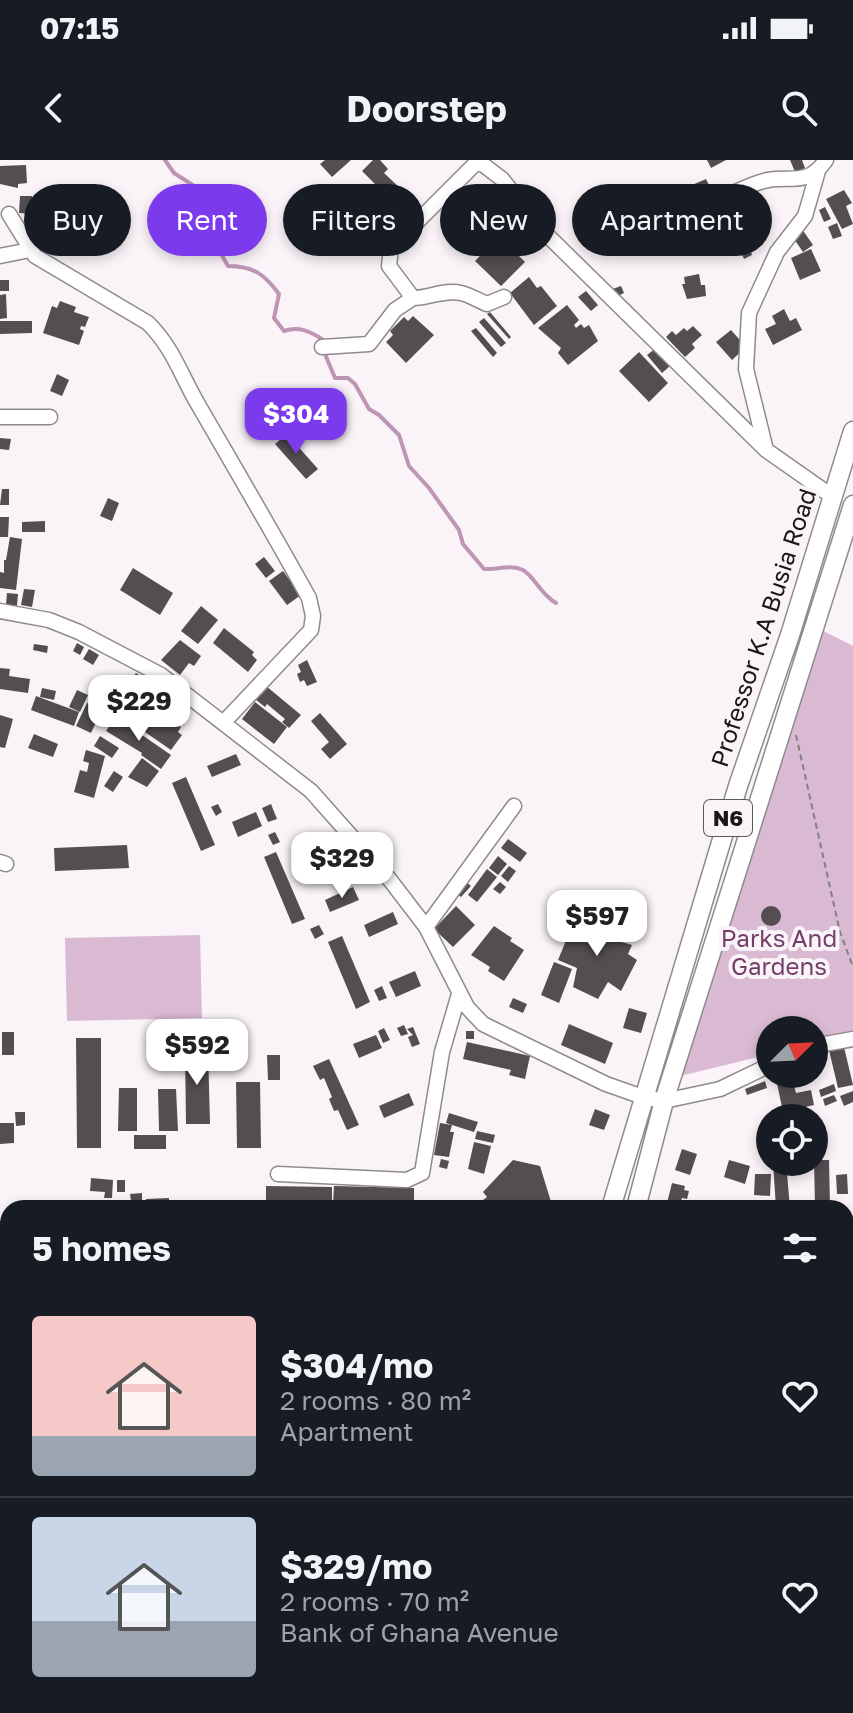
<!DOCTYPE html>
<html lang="en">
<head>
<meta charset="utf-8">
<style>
  body { margin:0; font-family:"Golos Text",sans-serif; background:#20242c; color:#f1f3f6; height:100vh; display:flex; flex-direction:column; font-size:30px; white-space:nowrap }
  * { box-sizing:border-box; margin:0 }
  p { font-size:26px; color:#9ea1a6 }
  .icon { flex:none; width:44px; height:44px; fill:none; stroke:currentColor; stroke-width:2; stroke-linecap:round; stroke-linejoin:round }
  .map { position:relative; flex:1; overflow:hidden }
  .details { position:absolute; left:0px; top:1040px; width:854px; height:514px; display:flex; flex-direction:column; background:#171b24; border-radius:24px 24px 0 0; box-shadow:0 4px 12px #0003 }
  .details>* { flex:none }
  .banner { position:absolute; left:24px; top:24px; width:806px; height:72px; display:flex; gap:16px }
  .needle { width:52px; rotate:66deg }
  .buttons { position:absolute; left:756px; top:856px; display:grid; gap:16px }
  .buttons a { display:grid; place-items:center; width:72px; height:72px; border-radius:50%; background:#171b24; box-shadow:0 4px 12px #0003; font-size:40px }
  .price { position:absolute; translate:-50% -68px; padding:0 18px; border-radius:16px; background:#fff; color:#222; font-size:26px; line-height:52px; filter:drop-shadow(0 2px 4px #0008) }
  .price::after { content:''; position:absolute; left:50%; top:48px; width:24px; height:18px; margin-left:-12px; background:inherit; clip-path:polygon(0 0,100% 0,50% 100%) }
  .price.active { background:#7c3aed; color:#fff }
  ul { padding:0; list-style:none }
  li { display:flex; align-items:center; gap:24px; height:200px; padding:0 32px }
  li+li { border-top:2px solid #363941 }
  li span { display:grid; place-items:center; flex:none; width:224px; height:160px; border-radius:8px; color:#555 }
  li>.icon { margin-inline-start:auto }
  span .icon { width:96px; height:96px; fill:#fffc; stroke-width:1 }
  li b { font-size:34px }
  h2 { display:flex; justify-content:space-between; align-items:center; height:96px; padding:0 32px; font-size:34px }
  .chip { padding:0 28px; border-radius:36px; background:#171b24; box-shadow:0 4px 12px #0003; font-size:28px; line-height:72px }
  .chip.active { background:#7c3aed; color:#fff }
  .status { display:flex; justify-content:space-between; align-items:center; height:56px; padding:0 40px; background:#171b24; direction:ltr }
  .status svg { height:22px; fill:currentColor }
  header { display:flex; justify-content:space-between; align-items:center; height:104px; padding:0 32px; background:#171b24; font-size:36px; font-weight:700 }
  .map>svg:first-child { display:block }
  .green { fill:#dabad2 }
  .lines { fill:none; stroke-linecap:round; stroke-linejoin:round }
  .stream { stroke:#be96b5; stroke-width:4 }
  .building { fill:#534e52 }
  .minor-casing { stroke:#8f8a8e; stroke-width:17 }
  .major-casing { stroke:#8f8a8e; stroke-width:21 }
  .highway-casing { stroke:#8f8a8e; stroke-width:25 }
  .path { stroke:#837f82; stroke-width:2; stroke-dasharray:6 4; stroke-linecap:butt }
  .minor { stroke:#fff; stroke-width:14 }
  .major { stroke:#fff; stroke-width:18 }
  .highway { stroke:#fff; stroke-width:22 }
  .labels { text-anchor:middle; stroke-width:8; stroke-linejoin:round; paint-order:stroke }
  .shield { fill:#faf4f9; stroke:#5c595c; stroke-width:2 }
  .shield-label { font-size:22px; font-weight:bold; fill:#191719 }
  .street-label { font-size:24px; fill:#191719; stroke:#faf4f9 }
  .park-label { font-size:24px; fill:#733f69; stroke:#faf4f9 }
</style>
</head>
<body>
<div class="status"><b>07:15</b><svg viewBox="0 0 49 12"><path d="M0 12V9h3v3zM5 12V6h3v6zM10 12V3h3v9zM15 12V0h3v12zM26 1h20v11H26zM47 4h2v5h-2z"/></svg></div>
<header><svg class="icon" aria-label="back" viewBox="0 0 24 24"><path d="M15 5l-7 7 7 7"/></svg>Doorstep<svg class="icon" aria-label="search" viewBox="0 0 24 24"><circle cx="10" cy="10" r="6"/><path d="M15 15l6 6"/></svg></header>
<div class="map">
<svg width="853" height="1553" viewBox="0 0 853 1553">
  <rect width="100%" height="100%" fill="#faf4f9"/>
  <path class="green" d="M806,462L853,486V876L814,884V870H770V894L660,921Z
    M200,775L202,858L67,861L65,778Z"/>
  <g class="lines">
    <path class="stream" d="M165,0L174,13L228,48L237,50L242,62L243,73L227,84L221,94L228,106C254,106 265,115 279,134L274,158L284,171C299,166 309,171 322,179V187L335,218H348L355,224L369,249L379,255L399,275L409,306L429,328L459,370L463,384L484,409C496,410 511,404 523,410C535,417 540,434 556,443"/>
  </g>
  <path class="building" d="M325,0H351L332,17L320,4Z
    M373,0H380L388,9L384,13L401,29L391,40L362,11Z
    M707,0H726L711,8Z
    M790,0H802L805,8L795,12Z
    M26,5L27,23L18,24V28L0,24V6Z
    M706,19L713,33L710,35L714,45L703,50L697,36L690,39L685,28Z
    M844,30L852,43L846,46L853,64L842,69L826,39Z
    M20,36H32L35,54L19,53Z
    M745,37L750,47L756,44L762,56L739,67L734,55L739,52L734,42Z
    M825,47L831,59L824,62L819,50Z
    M837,63L842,76L833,79L828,67Z
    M802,69L813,85L803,92L792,76Z
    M504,71L522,89L517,94L525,102L501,126L475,101Z
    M746,73L753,88L750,89L752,95L744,99L735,78Z
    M811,89L821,111L800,120L791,98Z
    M699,114L701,125H705L706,136L687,139L682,124H685L684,117Z
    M529,117L537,128L541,126L557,146L534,165L510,133Z
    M0,120H9V131H0Z
    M621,126L624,133L614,138L610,130Z
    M586,131L598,145L591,151L578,137Z
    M6,134L7,158L0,159V135Z
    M60,141L76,147L74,152L89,157L85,167L81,166L80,169L84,171L79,185L43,173L52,146L57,148Z
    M567,145L579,160L574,165L576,168L581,164L584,168L589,165L598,181L568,205L558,193L561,188L538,168Z
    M784,149L790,161L796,158L802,170L773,185L765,169L776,164L772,156Z
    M490,152L511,177L509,179L487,154Z
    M413,156L434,175L406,203L386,182L393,175L390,171L404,157L408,161Z
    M484,158L506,183L501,187L479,162Z
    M0,161H32V173L0,174Z
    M693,166L702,175L692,184L695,188L685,197L666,177L672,171L676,175L684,168L687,171Z
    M476,168L497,193L493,197L471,171Z
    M731,170L746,187L732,200L716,182Z
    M656,188L670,206L662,213L647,195Z
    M639,192L668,223L649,242L619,211Z
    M57,214L69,220L62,236L50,231Z
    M287,274L318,309L306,319L275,284Z
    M0,278L11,279L9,290L0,289Z
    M2,329H9V345H0Z
    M108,338L119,343L112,361L100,356Z
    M0,357H9L8,377H0Z
    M45,361V372H22V362Z
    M10,377L22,379L16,430L0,428V412L4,413V400H6Z
    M264,397L275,411L266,418L255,404Z
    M133,408L173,433L160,455L120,430Z
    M283,411L301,435L287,445L269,421Z
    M24,429L35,430L32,447L21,445Z
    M7,433L18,434L17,446L6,444Z
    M201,446L218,460L198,484L181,471Z
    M224,468L254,492L252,495L257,500L248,512L213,483Z
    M180,480L201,496L194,506L189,503L180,515L161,500Z
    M77,483L84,487L80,495L73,491Z
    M34,484L48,486L47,493L33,490Z
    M89,489L99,495L93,505L83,499Z
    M307,500L317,522L307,526L304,520L300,522L297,514L301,512L298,505Z
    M0,508L10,509L9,516L30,519L28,533L0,529Z
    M136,513L145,519L135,534L126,528Z
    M266,526L301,555L289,568L282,562L285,559L267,544L265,547L255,539Z
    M42,528L56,531L54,540L40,537Z
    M77,530L88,535L80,552L69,547Z
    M124,533L132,539L120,556L112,550Z
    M36,536L79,552L74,566L31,550Z
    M255,542L287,567L274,584L242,559Z
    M87,543L102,550L91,573L76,566Z
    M139,546L164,563L167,558L181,567L178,572L182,575L171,590L129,561Z
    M320,553L347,584L330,599L321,589L329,582L311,561Z
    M0,555L13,559L5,588L0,587Z
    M116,557L171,595L161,609L141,595L142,593L106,571Z
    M34,574L58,584L53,597L28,588Z
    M100,576L119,588L112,598L94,586Z
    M86,590L105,596L94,638L74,632L80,610L87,612L89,603L83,601Z
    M236,594L241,605L212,617L207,606Z
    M142,598L159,611L147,627L128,617Z
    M114,611L123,617L113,632L104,626Z
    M186,617L215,685L201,691L172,623Z
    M218,644L222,652L216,656L211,647Z
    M271,644L277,659L268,662L262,648Z
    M256,652L262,666L238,677L232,662Z
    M275,672L280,682L273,685L268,675Z
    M508,679L527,693L520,702L501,688Z
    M127,685L129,708L55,711L54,688Z
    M276,692L305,759L292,764L264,697Z
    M498,696L507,704L498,715L489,708Z
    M509,706L516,711L508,722L501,716Z
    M487,709L497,717L477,742L468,735Z
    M465,721L471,726L461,737L455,733Z
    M500,722L506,727L500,734L493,729Z
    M353,727L359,740L330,752L325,740Z
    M456,746L475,765L453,787L434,769Z
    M761 756a10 10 0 1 1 20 0a10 10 0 1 1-20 0Z
    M393,752L398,764L369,777L364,765Z
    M594,759L622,772L618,781L632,785L628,794L637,800L621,831L608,822L598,839L573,827L577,808L558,800L574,761L592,769Z
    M319,765L324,774L315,779L310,769Z
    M494,766L512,778L510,781L524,790L504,821L488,811L490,807L471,795Z
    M342,776L370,842L356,849L328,782Z
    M554,802L572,809L559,843L541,835Z
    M415,811L421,826L396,837L389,822Z
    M382,826L387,838L379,841L374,830Z
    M513,838L527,844L523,853L509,847Z
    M629,848L647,853L641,873L623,868Z
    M569,864L613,883L605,904L561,885Z
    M404,865L408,874L401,876L397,868Z
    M413,867L420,884L412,887L408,877L413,875L407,869Z
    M384,868L390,880L383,883L378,871Z
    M466,871H474V879H466Z
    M2,872H14V895H2Z
    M376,875L382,888L359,898L353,884Z
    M76,878H101V988H77Z
    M467,882L530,896L525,919L509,915L511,910L463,899Z
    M844,887L853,925L838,928L829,890Z
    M817,888L823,900L814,904V890Z
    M185,889H208L210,964H186Z
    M267,895H280V920H268Z
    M329,899L359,965L347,970L338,950L334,951L329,939L332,937L324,918L320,920L313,906Z
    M775,914H791L796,933L811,930L814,945L783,952Z
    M765,921L767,928L747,935L745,929Z
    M236,922H260L261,988H237Z
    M834,924L836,931L821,937L819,930Z
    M119,928H137V971H118Z
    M158,929H176L178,971H159Z
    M853,931V942L844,946L840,936Z
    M409,933L414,945L384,958L379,946Z
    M834,935L837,941L825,946L823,939Z
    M595,949L610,955L604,970L589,965Z
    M15,952H25V965L16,966Z
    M449,953L478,962L474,972L446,963Z
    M0,963H14V983L0,984Z
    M440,963L452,965L450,972H454L449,997L434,995Z
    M477,971L495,975L493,983L475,979Z
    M134,975H166V989H134Z
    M474,982L491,986L484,1014L468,1009Z
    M682,989L697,994L690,1015L675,1010Z
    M441,999L449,1001L447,1009L439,1007Z
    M513,1000L540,1006L552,1045H543V1048H484L479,1043L487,1037L483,1032Z
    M729,1000L750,1006L745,1024L724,1017Z
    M814,1000H829L830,1046H815Z
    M786,1002L790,1048H776L773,1003Z
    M755,1014H771L770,1036L754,1035Z
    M847,1014L848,1034H837L836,1015Z
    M91,1018L113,1020L112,1038H104L105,1032L90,1031Z
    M117,1020H125V1032H117Z
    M672,1023L685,1026L684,1030L689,1031L687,1039L682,1038L679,1048L666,1047Z
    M266,1026L332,1027V1048H266Z
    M334,1026L414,1028V1048H359V1044L333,1043Z
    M142,1033V1041H131L130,1034Z
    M169,1038V1048H146V1039Z
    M729,1042L745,1048H726Z
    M0,1061H8V1171L0,1172Z
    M846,1066H850V1082H846Z
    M846,1234H853V1256H846Z
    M846,1327H853V1378H846Z
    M8,1381V1407L0,1393V1385Z
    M846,1404H853V1430H846Z
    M846,1466H848L850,1492H846Z
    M846,1514H853V1536H846Z
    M14,1546H56L55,1553H24L13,1551Z
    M75,1546H94L93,1553H73Z
    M107,1546H128L127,1553H106Z
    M144,1546H160L159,1553H143Z
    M165,1546H192L191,1553H163Z
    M284,1546H311L324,1548L323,1553H283Z
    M367,1546H389L388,1553L367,1551Z
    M448,1546H473L472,1553H447Z
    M675,1546H715V1553H675Z
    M852,1546L853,1553H804V1550Z"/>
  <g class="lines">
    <g class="minor-casing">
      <path id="minor" d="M477,0L502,19L542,70L766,290L833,337
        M478,1L391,88L389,106L413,138C429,138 445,129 461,133C470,135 479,141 487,144L504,137
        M731,34C742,29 756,22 768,20C793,16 808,26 826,0
        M9,54L35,96L148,163C174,189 181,216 199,246C236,310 273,373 309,438L313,456L311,470L224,562
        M0,96L30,90
        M322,187L369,184L395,150L413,138
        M0,257H50
        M766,290L746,209L749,153L777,92L805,56L818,11
        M0,451L49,460L79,472L161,515L311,631L390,720L426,767L467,847L483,864L606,924L643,937L664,941L720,929L770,905
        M0,702L6,704
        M426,767L514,646
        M814,886L853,879
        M278,1014L407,1020L422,1013L442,892L459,834
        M0,1336H8
        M846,1444L853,1443
        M800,1546V1553
        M0,1551L8,1553
        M59,1553L61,1546
        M132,1553L134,1546
        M335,1553L337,1546"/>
    </g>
    <g class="major-casing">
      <path id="major" d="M611,1048L738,626L790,475L853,271
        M636,1048L664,941L853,345"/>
    </g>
    <g class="highway-casing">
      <path id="highway" d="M846,1294L853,1293
        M846,1312H853
        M488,1553L489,1546
        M506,1553L508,1546"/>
    </g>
    <path class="path" d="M796,575L840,772L853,807"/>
    <use href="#minor" class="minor"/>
    <use href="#major" class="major"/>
    <use href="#highway" class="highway"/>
  </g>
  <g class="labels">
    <rect class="shield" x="704" y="640" width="48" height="36" rx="6"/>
    <g class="shield-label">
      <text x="728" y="666">N6</text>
    </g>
    <g class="street-label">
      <text transform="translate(764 468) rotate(-72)" y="8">Professor K.A Busia Road</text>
    </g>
    <g class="park-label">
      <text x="779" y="787">Parks And<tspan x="779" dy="28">Gardens</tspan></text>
    </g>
  </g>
</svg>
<div class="buttons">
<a><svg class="needle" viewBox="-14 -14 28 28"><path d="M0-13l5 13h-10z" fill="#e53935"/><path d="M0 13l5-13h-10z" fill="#9ea1a6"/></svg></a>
<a><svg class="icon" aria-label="locate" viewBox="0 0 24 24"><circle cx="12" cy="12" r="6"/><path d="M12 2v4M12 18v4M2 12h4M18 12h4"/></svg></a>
</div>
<b class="price active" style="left:296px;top:296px">$304</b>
<b class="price" style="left:139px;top:583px">$229</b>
<b class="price" style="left:342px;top:740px">$329</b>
<b class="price" style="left:597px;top:798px">$597</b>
<b class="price" style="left:197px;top:927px">$592</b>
<div class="banner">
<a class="chip">Buy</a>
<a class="chip active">Rent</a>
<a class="chip">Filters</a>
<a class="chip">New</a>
<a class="chip">Apartment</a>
</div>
<section class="details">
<h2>5 homes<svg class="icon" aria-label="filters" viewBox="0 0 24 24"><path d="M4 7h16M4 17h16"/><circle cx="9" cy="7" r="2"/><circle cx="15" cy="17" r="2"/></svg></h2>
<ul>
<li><span style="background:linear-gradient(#f6c9c9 75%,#9aa5b1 0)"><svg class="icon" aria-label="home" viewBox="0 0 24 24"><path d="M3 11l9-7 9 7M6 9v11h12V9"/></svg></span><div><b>$304/mo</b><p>2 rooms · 80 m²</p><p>Apartment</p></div><svg class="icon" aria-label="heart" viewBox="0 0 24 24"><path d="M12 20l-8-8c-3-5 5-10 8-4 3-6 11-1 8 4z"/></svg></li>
<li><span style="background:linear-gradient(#c9d6e8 65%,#9aa5b1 0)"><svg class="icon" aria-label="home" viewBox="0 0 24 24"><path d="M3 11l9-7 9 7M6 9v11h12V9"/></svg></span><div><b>$329/mo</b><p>2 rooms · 70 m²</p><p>Bank of Ghana Avenue</p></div><svg class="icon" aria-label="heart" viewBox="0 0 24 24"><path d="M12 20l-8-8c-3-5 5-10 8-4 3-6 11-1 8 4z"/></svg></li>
</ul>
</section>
</div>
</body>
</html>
